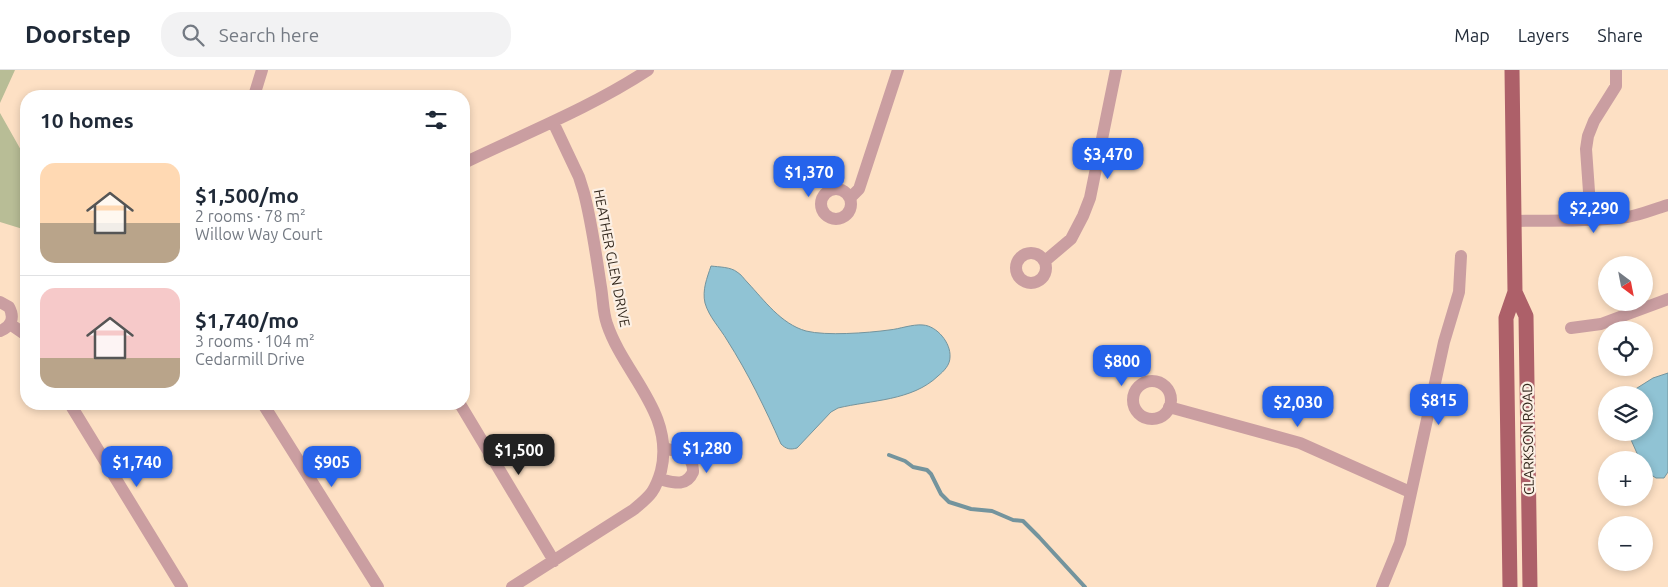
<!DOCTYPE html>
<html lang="en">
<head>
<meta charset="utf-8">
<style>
  body { margin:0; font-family:Ubuntu,sans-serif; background:#f2f2f3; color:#1f2937; height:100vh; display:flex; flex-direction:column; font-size:19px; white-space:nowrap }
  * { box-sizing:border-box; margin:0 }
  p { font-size:16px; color:#747a83 }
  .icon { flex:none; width:28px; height:28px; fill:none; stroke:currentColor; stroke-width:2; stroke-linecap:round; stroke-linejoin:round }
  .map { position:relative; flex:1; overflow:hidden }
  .drawer { position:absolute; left:20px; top:20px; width:450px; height:320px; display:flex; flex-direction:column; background:#fff; border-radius:20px; box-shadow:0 2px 8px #0003 }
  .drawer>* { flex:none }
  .needle { width:32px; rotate:148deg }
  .fabs { position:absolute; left:1598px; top:186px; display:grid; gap:10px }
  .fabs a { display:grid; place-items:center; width:55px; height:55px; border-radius:50%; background:#fff; box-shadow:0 2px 8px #0003; font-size:25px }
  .price { position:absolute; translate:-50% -42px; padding:0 11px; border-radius:10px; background:#2563eb; color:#fff; font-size:16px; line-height:32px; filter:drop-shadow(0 1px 2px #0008) }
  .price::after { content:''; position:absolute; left:50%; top:30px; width:15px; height:11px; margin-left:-8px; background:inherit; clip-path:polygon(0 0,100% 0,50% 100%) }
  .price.on { background:#222; color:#fff }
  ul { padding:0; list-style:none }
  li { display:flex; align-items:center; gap:15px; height:125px; padding:0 20px }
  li+li { border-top:1px solid #e0e1e3 }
  li span { display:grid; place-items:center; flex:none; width:140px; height:100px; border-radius:15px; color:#555 }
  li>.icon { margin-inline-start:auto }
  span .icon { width:60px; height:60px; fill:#fffc; stroke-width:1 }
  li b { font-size:21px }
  h2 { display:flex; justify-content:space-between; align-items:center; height:60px; padding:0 20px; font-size:21px }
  header { display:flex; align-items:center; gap:30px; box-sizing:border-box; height:70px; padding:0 25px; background:#fff; border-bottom:1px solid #e0e1e3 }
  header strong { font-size:24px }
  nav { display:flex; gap:28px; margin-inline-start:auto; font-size:18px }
  .search { width:350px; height:45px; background:#f2f2f3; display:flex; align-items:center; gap:12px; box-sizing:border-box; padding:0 18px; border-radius:20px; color:#747a83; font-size:19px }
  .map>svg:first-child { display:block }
  .green { fill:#b8bd96 }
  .water { fill:#90c3d4; stroke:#74949d }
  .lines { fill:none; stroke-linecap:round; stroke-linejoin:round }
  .stream { stroke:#74949d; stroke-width:4 }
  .street { stroke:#ca9ea1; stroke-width:12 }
  .primary { stroke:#ad6069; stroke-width:15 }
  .labels { text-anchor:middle; stroke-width:4.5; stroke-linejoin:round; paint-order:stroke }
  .street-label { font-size:14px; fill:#33281d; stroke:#fcf0e5 }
</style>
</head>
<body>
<header>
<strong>Doorstep</strong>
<div class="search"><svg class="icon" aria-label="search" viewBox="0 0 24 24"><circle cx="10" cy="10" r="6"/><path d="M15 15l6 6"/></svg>Search here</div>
<nav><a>Map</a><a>Layers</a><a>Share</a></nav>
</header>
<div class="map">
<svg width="1668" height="517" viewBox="0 0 1668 517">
  <rect width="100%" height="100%" fill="#fde0c4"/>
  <path class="green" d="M0,0H15L0,33Z
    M0,43L26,89V160L0,152Z"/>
  <path class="water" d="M711,196C719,197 731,197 737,202C741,204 744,209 748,213C764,230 781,254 806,261C826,266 867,263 889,260C900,259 912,254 923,255C937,256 951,273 950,287C950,295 944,301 938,306C912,331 871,330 838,338L831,342L797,378C790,380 786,379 781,374C765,338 748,303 727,270C720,258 709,247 705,233C702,220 707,208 711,196Z
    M1668,303V402L1664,408H1656L1645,401L1644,390H1640L1628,363L1644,362V325H1626L1653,308Z"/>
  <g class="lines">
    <path class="stream" d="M889,385L905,391L913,397L927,400L931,404L941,424L949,432L971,439L992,441L1013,450L1023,451L1039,467L1085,517"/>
    <path class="street" d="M254,26L262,0
      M464,93C526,63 590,38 648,0
      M821 134a15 15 0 1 1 30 0a15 15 0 1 1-30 0Z
      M850,128L859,119L898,0
      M1591,150L1586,79L1588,66L1594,51L1616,16V0
      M1515,151C1552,150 1590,152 1627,147C1641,145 1654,139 1668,135
      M1016 198a15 15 0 1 1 30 0a15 15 0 1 1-30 0Z
      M1045,191L1071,169L1083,146L1090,128L1116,0
      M0,232L9,237C15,248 11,257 0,261
      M10,254L26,265
      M1571,258L1601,254L1668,229
      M1133 330a19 19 0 1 1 38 0a19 19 0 1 1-38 0Z
      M70,334L182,517
      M263,334L378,517
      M460,334L554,491
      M1169,337L1300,373L1410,422
      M659,409C672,412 686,418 693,402C694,384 678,382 664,378
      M512,517L633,440C639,435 647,429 652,422C656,416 659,408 661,401C675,343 624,305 607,254C603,243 603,229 601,217C596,185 592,154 584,123L579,107L553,52
      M1382,517L1400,473L1444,272L1459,222L1461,186"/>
    <path class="primary" d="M1515,222L1526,246L1530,517
      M1510,517L1506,248L1515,222L1512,0"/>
  </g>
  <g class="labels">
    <g class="street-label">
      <text transform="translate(612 188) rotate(79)" y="5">HEATHER GLEN DRIVE</text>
      <text transform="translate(1528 369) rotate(-91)" y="5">CLARKSON ROAD</text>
    </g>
  </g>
</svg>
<div class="fabs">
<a><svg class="needle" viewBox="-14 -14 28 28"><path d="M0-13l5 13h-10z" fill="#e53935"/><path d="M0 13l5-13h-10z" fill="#747a83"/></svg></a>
<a><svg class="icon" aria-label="locate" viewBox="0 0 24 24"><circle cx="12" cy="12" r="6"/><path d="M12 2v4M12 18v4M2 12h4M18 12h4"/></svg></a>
<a><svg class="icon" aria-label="layers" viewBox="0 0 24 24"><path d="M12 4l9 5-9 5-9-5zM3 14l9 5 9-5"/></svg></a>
<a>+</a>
<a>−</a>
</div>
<b class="price" style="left:1108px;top:110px">$3,470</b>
<b class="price" style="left:809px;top:128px">$1,370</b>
<b class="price" style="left:1594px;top:164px">$2,290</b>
<b class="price" style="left:1122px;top:317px">$800</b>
<b class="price" style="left:1439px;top:356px">$815</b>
<b class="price" style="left:1298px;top:358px">$2,030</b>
<b class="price" style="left:707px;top:404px">$1,280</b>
<b class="price on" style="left:519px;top:406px">$1,500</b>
<b class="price" style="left:137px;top:418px">$1,740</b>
<b class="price" style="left:332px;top:418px">$905</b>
<section class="drawer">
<h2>10 homes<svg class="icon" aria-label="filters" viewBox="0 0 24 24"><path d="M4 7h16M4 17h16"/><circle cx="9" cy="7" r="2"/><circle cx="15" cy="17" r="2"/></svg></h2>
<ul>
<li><span style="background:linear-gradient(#ffd9b3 60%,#b9a48a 0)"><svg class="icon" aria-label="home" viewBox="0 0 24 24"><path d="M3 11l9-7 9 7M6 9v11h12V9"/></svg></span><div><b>$1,500/mo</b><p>2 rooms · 78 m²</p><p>Willow Way Court</p></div></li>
<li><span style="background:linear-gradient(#f6c9c9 70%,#b9a48a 0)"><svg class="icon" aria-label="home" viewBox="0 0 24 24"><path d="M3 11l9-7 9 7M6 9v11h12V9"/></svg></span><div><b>$1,740/mo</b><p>3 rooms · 104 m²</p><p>Cedarmill Drive</p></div></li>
</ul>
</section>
</div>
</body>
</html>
